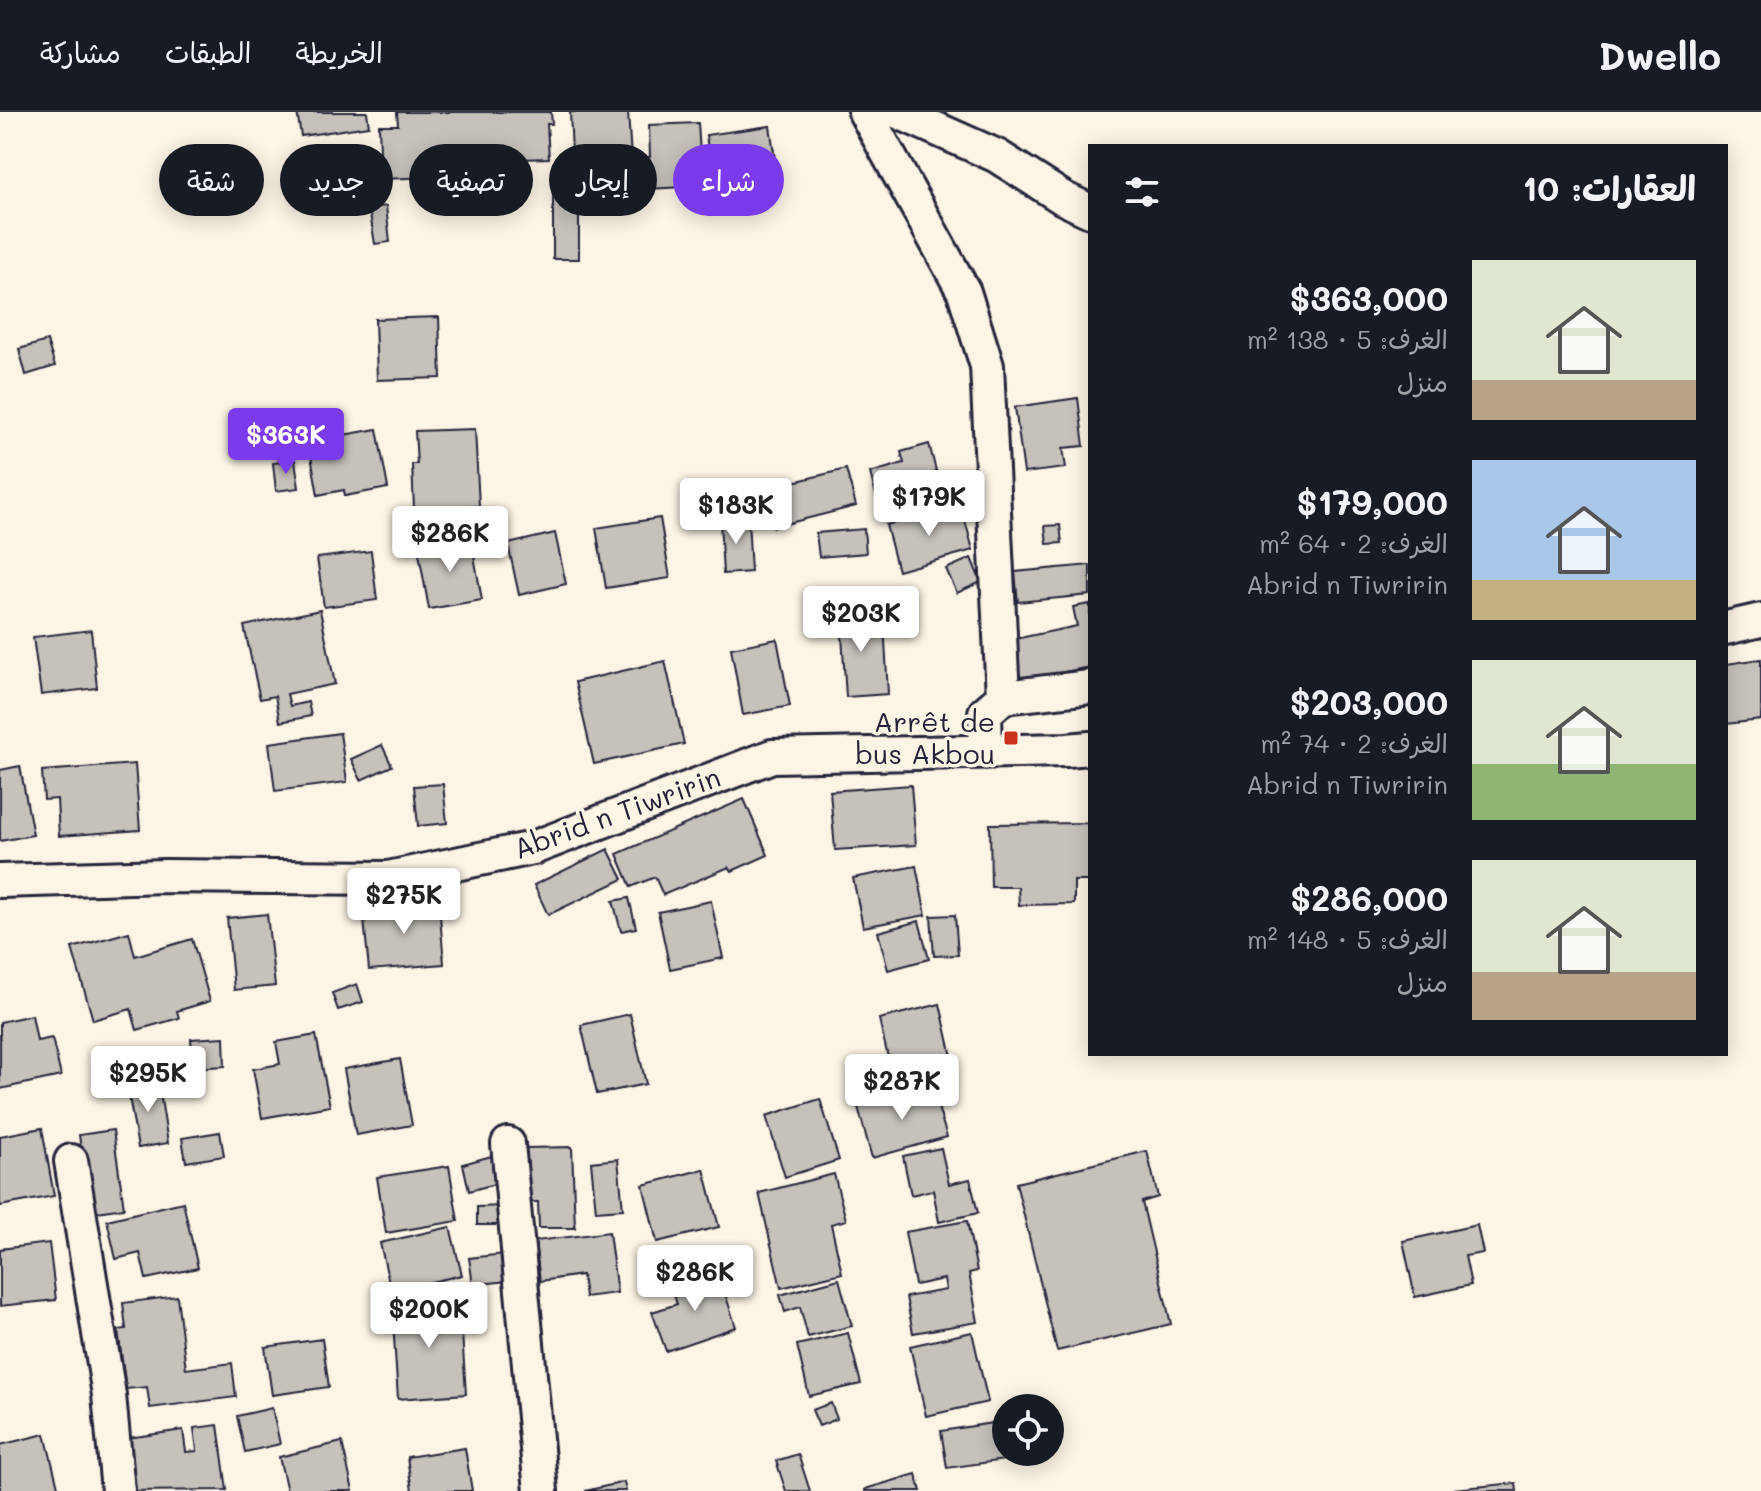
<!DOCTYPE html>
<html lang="ar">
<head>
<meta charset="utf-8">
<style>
  body { margin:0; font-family:Mali,"Playpen Sans Arabic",sans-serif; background:#20242c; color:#f1f3f6; direction:rtl; height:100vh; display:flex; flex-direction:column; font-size:30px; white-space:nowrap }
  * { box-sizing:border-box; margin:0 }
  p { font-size:26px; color:#9ea1a6 }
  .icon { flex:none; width:44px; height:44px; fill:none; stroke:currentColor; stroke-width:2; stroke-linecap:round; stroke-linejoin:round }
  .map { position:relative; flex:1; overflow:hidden; direction:ltr }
  .sheet { position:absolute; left:1088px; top:32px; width:640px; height:912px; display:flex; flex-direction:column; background:#171b24; border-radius:0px; box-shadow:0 4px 20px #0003; direction:rtl }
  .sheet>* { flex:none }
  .hud { position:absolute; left:24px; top:32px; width:760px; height:72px; direction:rtl; display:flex; gap:16px }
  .buttons { position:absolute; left:992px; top:1282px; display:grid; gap:16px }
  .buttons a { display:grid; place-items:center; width:72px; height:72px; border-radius:50%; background:#171b24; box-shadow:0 4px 20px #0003; font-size:40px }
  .price { position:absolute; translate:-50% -68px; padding:0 18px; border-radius:8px; background:#fff; color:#222; font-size:26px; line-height:52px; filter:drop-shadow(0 2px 4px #0008) }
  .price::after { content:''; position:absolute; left:50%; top:48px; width:24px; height:18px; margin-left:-12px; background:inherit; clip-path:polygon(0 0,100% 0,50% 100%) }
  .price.on { background:#7c3aed; color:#fff }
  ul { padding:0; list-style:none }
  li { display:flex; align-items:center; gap:24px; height:200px; padding:0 32px }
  li span { display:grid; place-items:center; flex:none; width:224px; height:160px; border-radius:0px; color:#555 }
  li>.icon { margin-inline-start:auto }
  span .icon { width:96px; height:96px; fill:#fffc; stroke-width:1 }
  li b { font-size:34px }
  h2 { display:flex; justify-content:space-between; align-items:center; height:96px; padding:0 32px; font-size:34px }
  .pill { padding:0 28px; border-radius:36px; background:#171b24; box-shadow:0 4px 20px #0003; font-size:28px; line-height:72px }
  .pill.on { background:#7c3aed; color:#fff }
  header { display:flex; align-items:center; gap:48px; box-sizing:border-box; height:112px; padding:0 40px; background:#171b24; border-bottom:2px solid #363941 }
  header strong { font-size:38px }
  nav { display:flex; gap:44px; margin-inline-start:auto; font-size:28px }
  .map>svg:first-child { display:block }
  .building { fill:#c6c1bb; stroke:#22223b; stroke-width:2 }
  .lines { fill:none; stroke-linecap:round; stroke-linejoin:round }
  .minor-casing { stroke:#22223b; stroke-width:38 }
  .minor { stroke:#fcf5e5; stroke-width:32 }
  .poi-dot { fill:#c8321e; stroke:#fcf5e5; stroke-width:3 }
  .labels { text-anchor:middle; stroke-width:7; stroke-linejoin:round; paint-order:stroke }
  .poi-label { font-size:28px; fill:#22223b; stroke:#fcf5e5; text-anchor:end }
  .street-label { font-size:28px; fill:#22223b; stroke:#fcf5e5 }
</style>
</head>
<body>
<header>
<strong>Dwello</strong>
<nav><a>الخريطة</a><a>الطبقات</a><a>مشاركة</a></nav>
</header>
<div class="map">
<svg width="1761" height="1379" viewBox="0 0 1761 1379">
  <rect width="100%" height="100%" fill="#fcf5e5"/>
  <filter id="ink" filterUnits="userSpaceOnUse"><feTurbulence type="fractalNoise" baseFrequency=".0125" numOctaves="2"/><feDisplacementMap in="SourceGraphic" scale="16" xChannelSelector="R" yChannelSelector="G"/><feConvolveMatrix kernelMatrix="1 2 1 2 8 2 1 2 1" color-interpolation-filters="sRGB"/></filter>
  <g filter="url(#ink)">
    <path class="building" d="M297,0H367L369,14L301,24Z
      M397,0H551L552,12H547L549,46L491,48L492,63L381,67L379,13H398Z
      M570,0H628L631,46L650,45L649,13L698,11L702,74L574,81Z
      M770,14L780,80L716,89L706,23Z
      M553,76H579V147H553Z
      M386,94L390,130L375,132L369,96Z
      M439,205L441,266L377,268L375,207Z
      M47,229L55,254L26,263L19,237Z
      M1078,286L1084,334L1063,336L1066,356L1024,361L1015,295Z
      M377,317L388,376L345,384L344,378L318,383L309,333L332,328V325Z
      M475,317L479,394L414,397L412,352H417L415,319Z
      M929,332L944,389L882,406L870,361L904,351L901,340Z
      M295,348L299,376L276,379L273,351Z
      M846,357L856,394L774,415L765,377Z
      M961,393L973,438L898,459L886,413Z
      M660,406L670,466L606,476L596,416Z
      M748,407L751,460L723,462L720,409Z
      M1060,413L1062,431L1047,432L1045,414Z
      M864,417L866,441L819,445L816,421Z
      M555,421L566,472L519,483L508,432Z
      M471,427L482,488L429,497L418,436Z
      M371,439L377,488L324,495L317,446Z
      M971,446L981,470L957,481L946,457Z
      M1090,453V483L1018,490L1015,460Z
      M1090,492V555L1018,569L1010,528L1077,514L1073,495Z
      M844,493L846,513L884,511L888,582L846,585L842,523H828L827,494Z
      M320,498L335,572L287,582L290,594L308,590L311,604L280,610L275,584L260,587L244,514Z
      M91,518L97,576L41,583L33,525Z
      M777,527L790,594L743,603L731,536Z
      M1761,547V608L1726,612V552Z
      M665,549L684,632L594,652L575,570Z
      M340,621L347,670L275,679L269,631Z
      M382,633L392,654L361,668L351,647Z
      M135,652L140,718L59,724L57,687L44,688L42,659Z
      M20,654L33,723L0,729V658Z
      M443,672L447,711L418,714L414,674Z
      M911,673L916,733L835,738L830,679Z
      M744,687L768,743L732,759L729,755L663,783L655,765L631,775L617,742Z
      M1090,711V769H1074V792L1019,793L1018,775H991L990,712Z
      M608,737L623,767L548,803L534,773Z
      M916,754L926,803L863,815L853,766Z
      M629,786L636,816L621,819L613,789Z
      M711,789L723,846L670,857L658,800Z
      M439,791L444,852L369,858L363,797Z
      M267,802L275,874L234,878L227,806Z
      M955,803L958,843L934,844L931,804Z
      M919,809L929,847L888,858L878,820Z
      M129,820L135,844L192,827L210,889L177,899L179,906L137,918L131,897L93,908L72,836Z
      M357,872L363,890L338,898L332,881Z
      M940,892L954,953L893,967L879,907Z
      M630,902L646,972L597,982L581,913Z
      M32,903L37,929L52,926L61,964L0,977V910Z
      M316,923L330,994L262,1006L253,957L280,952L276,930Z
      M224,925L225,954L193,956L191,927Z
      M400,947L412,1013L356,1023L344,957Z
      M158,968L168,1031L138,1036L127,973Z
      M932,975L947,1025L872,1046L858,995Z
      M820,987L839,1048L785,1065L766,1004Z
      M42,1016L54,1084L0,1094V1024Z
      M113,1018L124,1096L90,1101L79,1023Z
      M220,1020L224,1044L186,1050L182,1026Z
      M572,1035L575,1116H539L538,1090H528L526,1036Z
      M941,1036L949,1072L970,1067L978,1101L939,1110L933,1078L911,1083L903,1044Z
      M1147,1039L1158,1085L1142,1090L1171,1212L1057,1239L1016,1071Z
      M495,1043L502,1070L469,1079L463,1052Z
      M618,1047L623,1097L596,1099L591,1050Z
      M449,1054L458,1109L386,1121L377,1065Z
      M704,1057L719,1115L657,1130L643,1073Z
      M834,1062L846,1108L831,1112L842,1161L781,1176L759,1081Z
      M183,1090L198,1156L146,1167L140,1141L116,1147L107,1108Z
      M503,1094L504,1113H477V1095Z
      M967,1109L977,1159L969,1161L978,1210L913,1221L906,1185L946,1178L944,1167L915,1173L905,1120Z
      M1477,1113L1483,1141L1465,1144L1471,1173L1415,1185L1403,1129Z
      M450,1115L462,1163L391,1179L380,1131Z
      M609,1120L617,1181L585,1185L582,1163L540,1169L535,1129Z
      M49,1131L56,1188L0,1194V1137Z
      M504,1142L507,1169L473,1173L469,1146Z
      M718,1160L736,1215L666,1239L652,1200L677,1192L671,1175Z
      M839,1167L852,1214L808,1225L800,1195L785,1200L780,1183Z
      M177,1184L186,1257L232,1251L236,1285L150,1296L147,1275L126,1277L118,1218L126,1217L123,1191Z
      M460,1190L466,1282L398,1287L392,1194Z
      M972,1220L988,1290L926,1304L910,1234Z
      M848,1221L861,1272L809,1284L797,1233Z
      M322,1227L329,1275L272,1283L265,1235Z
      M831,1291L837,1307L819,1314L812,1298Z
      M272,1296L280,1332L245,1340L237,1304Z
      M999,1310L1005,1348L947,1356L941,1319Z
      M218,1313L227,1378L128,1379L121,1327L183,1318L186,1340L197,1339L194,1316Z
      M45,1322L59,1379H0V1333Z
      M342,1330L353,1379H287L279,1345Z
      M465,1336L472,1379H412L407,1345Z
      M798,1342L810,1379H786L776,1349Z
      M916,1362L921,1379H865V1377Z
      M624,1370L626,1379H585Z
      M1516,1371L1517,1379H1454V1377Z"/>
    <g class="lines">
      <g class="minor-casing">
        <path id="minor" d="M865,0L964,180L987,254L1003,585
          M898,0L997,44L1063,86L1090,99
          M1726,516L1761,508
          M986,640L985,601L1003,585L1090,575
          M0,769L165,764L388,766L533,736L772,644L1067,638L1090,636
          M508,1032L541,1379
          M71,1049L109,1283L118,1379"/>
      </g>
      <use href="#minor" class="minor"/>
    </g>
  </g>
  <rect class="poi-dot" x="1003" y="618" width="16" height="16" rx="4"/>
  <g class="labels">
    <g class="poi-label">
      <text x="995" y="620">Arrêt de<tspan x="995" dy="32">bus Akbou</tspan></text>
    </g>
    <g class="street-label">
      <text transform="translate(617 701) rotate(-20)" y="10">Abrid n Tiwririn</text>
    </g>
  </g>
</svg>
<div class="buttons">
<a><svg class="icon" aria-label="locate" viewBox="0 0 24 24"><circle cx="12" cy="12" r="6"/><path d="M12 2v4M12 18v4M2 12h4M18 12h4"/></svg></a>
</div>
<b class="price on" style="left:286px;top:364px">$363K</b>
<b class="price" style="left:929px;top:426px">$179K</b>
<b class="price" style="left:736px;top:434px">$183K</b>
<b class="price" style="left:450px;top:462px">$286K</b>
<b class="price" style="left:861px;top:542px">$203K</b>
<b class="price" style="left:404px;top:824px">$275K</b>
<b class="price" style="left:148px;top:1002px">$295K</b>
<b class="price" style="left:902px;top:1010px">$287K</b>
<b class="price" style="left:695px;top:1201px">$286K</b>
<b class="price" style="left:429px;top:1238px">$200K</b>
<div class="hud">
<a class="pill on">شراء</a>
<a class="pill">إيجار</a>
<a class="pill">تصفية</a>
<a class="pill">جديد</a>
<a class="pill">شقة</a>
</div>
<section class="sheet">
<h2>العقارات: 10<svg class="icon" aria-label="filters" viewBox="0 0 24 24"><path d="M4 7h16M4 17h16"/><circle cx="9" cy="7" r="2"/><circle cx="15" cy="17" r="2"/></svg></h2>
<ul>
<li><span style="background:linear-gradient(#dfe7d0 75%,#b9a48a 0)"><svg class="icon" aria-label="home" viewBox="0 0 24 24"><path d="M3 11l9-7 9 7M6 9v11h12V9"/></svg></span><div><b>$363,000</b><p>الغرف: 5 · 138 m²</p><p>منزل</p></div></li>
<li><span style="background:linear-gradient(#a9c7e8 75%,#c2b280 0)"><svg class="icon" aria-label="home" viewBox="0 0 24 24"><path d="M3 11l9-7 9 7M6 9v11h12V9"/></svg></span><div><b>$179,000</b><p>الغرف: 2 · 64 m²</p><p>Abrid n Tiwririn</p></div></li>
<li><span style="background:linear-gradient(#dfe7d0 65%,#8fb573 0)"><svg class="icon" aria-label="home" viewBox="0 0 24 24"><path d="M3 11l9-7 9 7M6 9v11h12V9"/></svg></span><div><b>$203,000</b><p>الغرف: 2 · 74 m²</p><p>Abrid n Tiwririn</p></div></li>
<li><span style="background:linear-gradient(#dfe7d0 70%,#b9a48a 0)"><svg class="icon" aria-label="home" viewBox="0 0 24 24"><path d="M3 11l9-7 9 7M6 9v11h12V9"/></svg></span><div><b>$286,000</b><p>الغرف: 5 · 148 m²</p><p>منزل</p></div></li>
</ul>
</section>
</div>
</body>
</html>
